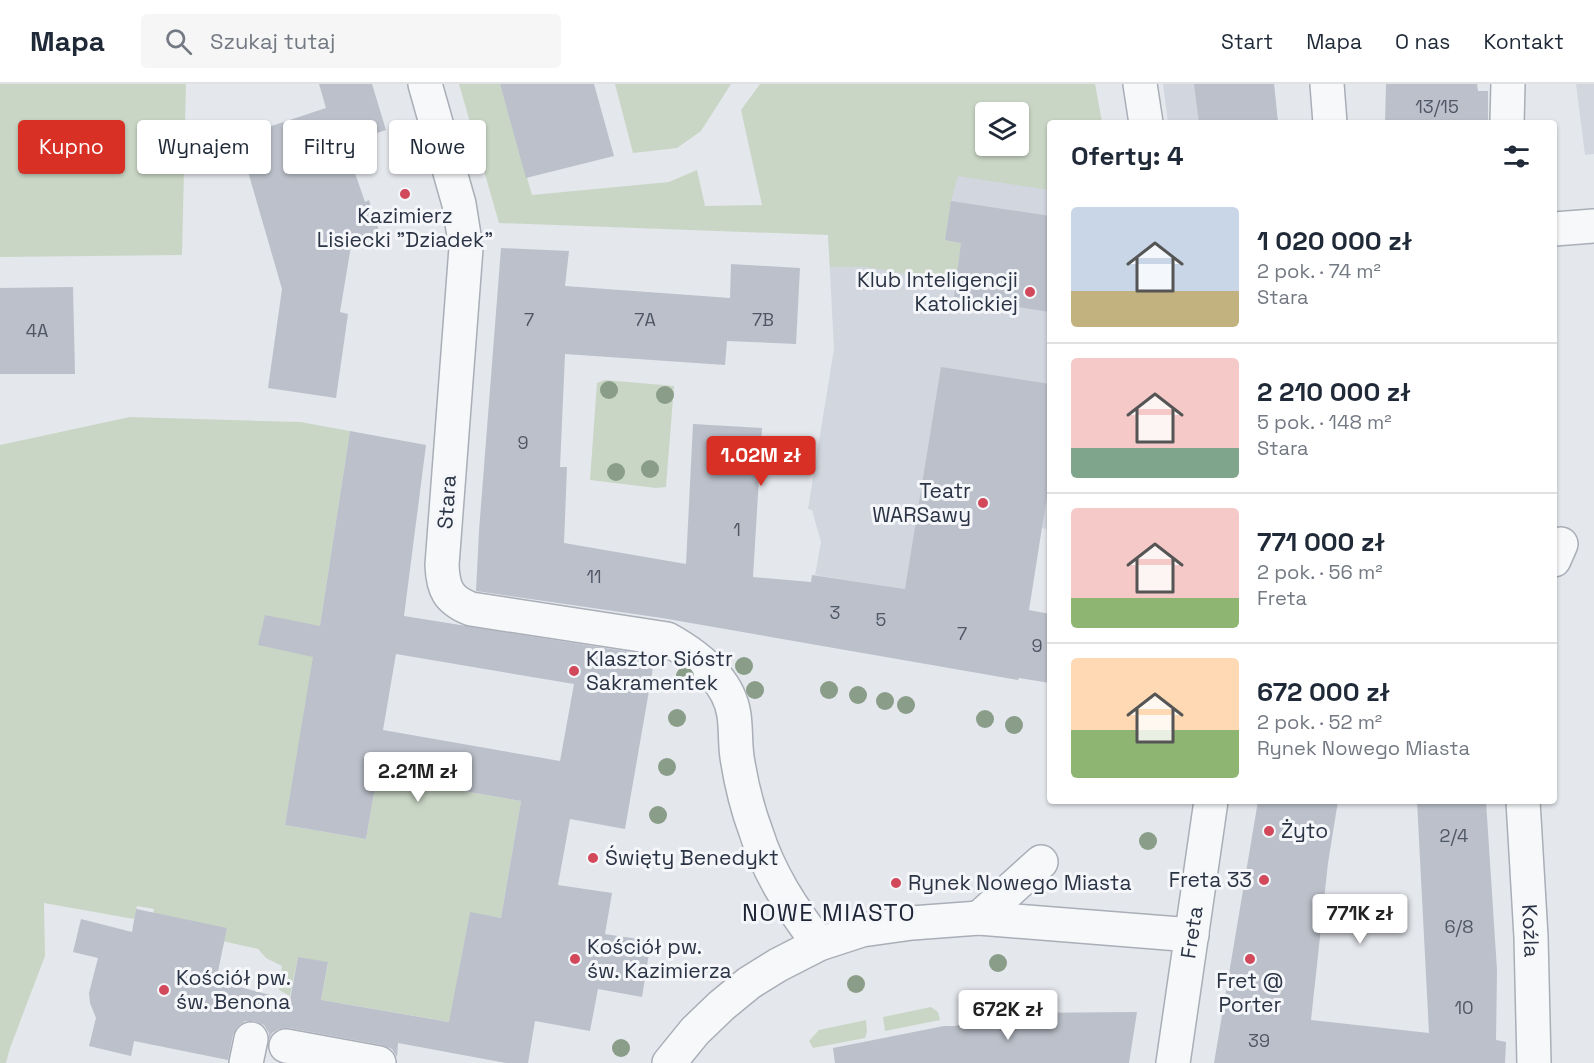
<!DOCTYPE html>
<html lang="pl">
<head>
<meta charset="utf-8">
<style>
  body { margin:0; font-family:"Space Grotesk",sans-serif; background:#f6f6f7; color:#1f2937; height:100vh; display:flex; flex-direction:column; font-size:22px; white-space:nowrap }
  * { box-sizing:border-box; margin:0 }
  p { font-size:20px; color:#747a83 }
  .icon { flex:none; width:33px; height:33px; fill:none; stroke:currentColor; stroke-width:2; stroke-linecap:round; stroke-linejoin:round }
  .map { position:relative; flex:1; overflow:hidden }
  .sheet { position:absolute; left:1047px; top:36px; width:510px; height:684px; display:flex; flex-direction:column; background:#fff; border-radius:6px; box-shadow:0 2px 4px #0004 }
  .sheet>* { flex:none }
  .hud { position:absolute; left:18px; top:36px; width:570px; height:54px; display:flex; gap:12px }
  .tools { position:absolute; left:975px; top:18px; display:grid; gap:12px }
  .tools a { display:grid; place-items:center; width:54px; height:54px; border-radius:6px; background:#fff; box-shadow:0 2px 4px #0004; font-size:30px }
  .price { position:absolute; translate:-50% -51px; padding:0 14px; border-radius:6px; background:#fff; color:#222; font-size:20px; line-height:39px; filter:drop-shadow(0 2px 3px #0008) }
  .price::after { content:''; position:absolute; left:50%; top:36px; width:18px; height:14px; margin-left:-9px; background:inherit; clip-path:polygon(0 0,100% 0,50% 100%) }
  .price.active { background:#d93025; color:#fff }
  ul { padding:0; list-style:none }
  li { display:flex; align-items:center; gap:18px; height:150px; padding:0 24px }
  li+li { border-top:2px solid #e0e1e3 }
  li span { display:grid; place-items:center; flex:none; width:168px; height:120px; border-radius:6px; color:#555 }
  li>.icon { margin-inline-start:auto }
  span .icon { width:72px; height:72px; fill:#fffc; stroke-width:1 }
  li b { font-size:26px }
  h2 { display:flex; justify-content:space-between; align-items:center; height:72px; padding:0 24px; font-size:26px }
  .pill { padding:0 21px; border-radius:6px; background:#fff; box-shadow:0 2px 4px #0004; font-size:21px; line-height:54px }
  .pill.active { background:#d93025; color:#fff }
  header { display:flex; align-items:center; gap:36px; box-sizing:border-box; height:84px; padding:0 30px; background:#fff; border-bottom:2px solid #e0e1e3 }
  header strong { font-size:28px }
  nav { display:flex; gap:33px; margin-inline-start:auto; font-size:21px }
  .search { width:420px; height:54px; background:#f6f6f7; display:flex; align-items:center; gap:15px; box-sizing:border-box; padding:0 21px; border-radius:6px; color:#747a83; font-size:22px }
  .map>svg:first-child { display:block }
  .built { fill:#d2d6de; fill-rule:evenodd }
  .green { fill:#c9d6c5; fill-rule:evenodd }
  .building { fill:#bbc0ca; fill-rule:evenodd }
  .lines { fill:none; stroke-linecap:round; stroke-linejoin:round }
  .minor-casing { stroke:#a9aeb7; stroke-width:36 }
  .minor { stroke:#f7f8fa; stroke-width:33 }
  .tree { fill:#899d89 }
  .poi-dot { fill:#d1495b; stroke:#f4f6f9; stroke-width:2 }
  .labels { text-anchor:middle; stroke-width:6; stroke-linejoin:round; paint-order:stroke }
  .number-label { font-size:18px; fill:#4f5766 }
  .poi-label { font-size:21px; fill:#2b3445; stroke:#f4f6f9; text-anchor:start }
  .street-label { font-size:21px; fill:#2b3445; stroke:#f4f6f9 }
  .quarter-label { font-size:24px; letter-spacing:1.5px; fill:#1d2536; stroke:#f4f6f9 }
</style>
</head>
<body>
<header>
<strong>Mapa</strong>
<div class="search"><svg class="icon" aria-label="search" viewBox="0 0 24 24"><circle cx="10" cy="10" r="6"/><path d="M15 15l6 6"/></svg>Szukaj tutaj</div>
<nav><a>Start</a><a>Mapa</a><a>O nas</a><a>Kontakt</a></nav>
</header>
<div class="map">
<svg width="1594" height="979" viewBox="0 0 1594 979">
  <rect width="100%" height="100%" fill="#e4e7ec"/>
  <path class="built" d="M815,0H1095L1102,39H1050V446L1042,444L906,503L905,505L815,491L821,458L812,426L808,425L834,265L828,151ZM986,28H1018V62H986Z
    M1163,0H1274L1278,39H1168Z
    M1576,0H1594V70L1585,71Z"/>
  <path class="green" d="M0,0H186L182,171L0,173Z
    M459,0H500L532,111L669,98L697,86L705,122L762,121L741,26L760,0H1095L1102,39H1050V106L958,92L951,117L945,156L961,159L956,199L867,183H830L828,151L499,139ZM986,28H1018V62H986Z
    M615,0H731L701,47L677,64L633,69Z
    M605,296L674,302L666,403L656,404L590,396L597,299Z
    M130,333L300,338L350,347L320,542L285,741L366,755L377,692L521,717L501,834L470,829L458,891L462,940L321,916L328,879L298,873L290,912L279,906L282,882L266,874L258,865L222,857L227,844L151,838L154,825L137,822L134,835L44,819L45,872L10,964L6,979H0V361Z
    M931,923L938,928L940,936L885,947L883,933Z
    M866,936L867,948L865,954L813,964L809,957L819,946Z"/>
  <path class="building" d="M319,0H372L386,46L345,60L365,118L369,116L381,153L351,162L340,228L348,230L336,314L268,304L282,205L238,53L326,24Z
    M500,0H594L614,72L526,94Z
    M1194,0H1274L1278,39H1199Z
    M1386,0H1477L1478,7H1488V39H1385Z
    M951,117L1050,132V228L954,213L961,159L945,156Z
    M501,164L569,167L565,202L730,214L731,180L800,184L796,260L727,257L725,281L565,270L560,383H567L564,459L686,480L693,340L762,344L753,493L811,498L812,491L905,505L941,283L1050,300V393L1029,526L1050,530V599L1019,594L1018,596L662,534L476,507L479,447Z
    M73,203L75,290H0V204Z
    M350,347L426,361L404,532L655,572L625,745L570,735L558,801L612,809L605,850L651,857L642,913L598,905L590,947L535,937L528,979H506L398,959L397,973L392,965L382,961L289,944L279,945L272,949L269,955V949L264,941L254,937H245L237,943L233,951L228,976L134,957L131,972L89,962L96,934L90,919L89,909L98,874L73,868L81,835L132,848L136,825L227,844L216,897L290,916L298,873L328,878L321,916L449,938L470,828L501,834L521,717L377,692L366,755L285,741L313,573L258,561L265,531L320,542ZM396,570L574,600L560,677L383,646Z
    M1258,717H1338L1328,779L1311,936L1429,949L1417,717H1486L1497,886L1496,956L1506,958L1505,979H1214Z
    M1137,928L1129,979H835L833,964L944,942H954L1004,933L1003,929Z"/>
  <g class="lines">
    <g class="minor-casing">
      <g id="minor">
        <path d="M425,0L459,120L466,164L442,481C443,505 448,516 471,525L667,555C696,571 729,595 734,631C736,645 735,659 737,673C741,699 747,724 756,748C769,790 793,826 819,860"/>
        <path d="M1140,0L1146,39"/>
        <path d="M1327,0L1330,39"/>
        <path d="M1507,39L1508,0"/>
        <path d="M1554,145L1594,142"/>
        <path d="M1554,476L1561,460"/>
        <path id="s1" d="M1523,717L1531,853L1534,979"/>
        <path d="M979,834L1041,778"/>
        <path d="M286,962L379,979"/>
        <path d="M246,979L251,955"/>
        <path d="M669,979L695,947L721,922L749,899L778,881L819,860L862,846L912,839L979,834L1192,851"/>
        <path id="s2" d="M1173,979L1211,717"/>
      </g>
    </g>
    <use href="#minor" class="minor"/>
  </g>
  <g class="tree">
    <circle cx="609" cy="306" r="9"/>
    <circle cx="665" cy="311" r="9"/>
    <circle cx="650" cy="385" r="9"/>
    <circle cx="616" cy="388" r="9"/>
    <circle cx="744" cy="582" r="9"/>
    <circle cx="685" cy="592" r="9"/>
    <circle cx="755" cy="606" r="9"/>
    <circle cx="829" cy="606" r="9"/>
    <circle cx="858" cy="611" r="9"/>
    <circle cx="885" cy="617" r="9"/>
    <circle cx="906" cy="621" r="9"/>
    <circle cx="677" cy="634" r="9"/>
    <circle cx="985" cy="635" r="9"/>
    <circle cx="1014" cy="641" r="9"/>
    <circle cx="667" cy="683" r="9"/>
    <circle cx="658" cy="731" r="9"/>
    <circle cx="1148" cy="757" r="9"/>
    <circle cx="998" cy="879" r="9"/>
    <circle cx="856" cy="900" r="9"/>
    <circle cx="621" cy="964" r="9"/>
  </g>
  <g class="poi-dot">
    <circle cx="405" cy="110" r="6"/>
    <circle cx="1030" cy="208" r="6"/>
    <circle cx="983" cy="419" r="6"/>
    <circle cx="574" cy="587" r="6"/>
    <circle cx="1269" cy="747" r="6"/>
    <circle cx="593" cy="774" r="6"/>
    <circle cx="1264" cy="796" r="6"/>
    <circle cx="896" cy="799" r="6"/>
    <circle cx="575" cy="875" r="6"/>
    <circle cx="1250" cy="875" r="6"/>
    <circle cx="164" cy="906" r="6"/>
  </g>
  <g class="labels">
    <g class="number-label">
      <text x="1437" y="29">13/15</text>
      <text x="529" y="242">7</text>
      <text x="645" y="242">7A</text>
      <text x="763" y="242">7B</text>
      <text x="37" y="253">4A</text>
      <text x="523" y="365">9</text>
      <text x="737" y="452">1</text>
      <text x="594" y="499">11</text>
      <text x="835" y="535">3</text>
      <text x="881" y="542">5</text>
      <text x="962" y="556">7</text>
      <text x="1037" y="568">9</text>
      <text x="1454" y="758">2/4</text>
      <text x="1459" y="849">6/8</text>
      <text x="1464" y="930">10</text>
      <text x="1259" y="963">39</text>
    </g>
    <g class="poi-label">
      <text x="405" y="139" text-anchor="middle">Kazimierz<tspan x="405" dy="24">Lisiecki "Dziadek"</tspan></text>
      <text x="1018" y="203" text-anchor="end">Klub Inteligencji<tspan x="1018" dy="24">Katolickiej</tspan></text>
      <text x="971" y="414" text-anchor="end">Teatr<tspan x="971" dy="24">WARSawy</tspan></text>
      <text x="586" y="582">Klasztor Sióstr<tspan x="586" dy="24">Sakramentek</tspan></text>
      <text x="1281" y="754">Żyto</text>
      <text x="605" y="781">Święty Benedykt</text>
      <text x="1252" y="803" text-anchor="end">Freta 33</text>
      <text x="908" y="806">Rynek Nowego Miasta</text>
      <text x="587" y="870">Kościół pw.<tspan x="587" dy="24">św. Kazimierza</tspan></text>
      <text x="176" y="901">Kościół pw.<tspan x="176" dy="24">św. Benona</tspan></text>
      <text x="1250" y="904" text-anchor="middle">Fret @<tspan x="1250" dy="24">Porter</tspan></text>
    </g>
    <g class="street-label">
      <text transform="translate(447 418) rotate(-86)" y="7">Stara</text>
      <text dy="7" stroke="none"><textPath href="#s2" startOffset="132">Freta</textPath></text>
      <text dy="7" stroke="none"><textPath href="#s1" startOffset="130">Koźla</textPath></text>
    </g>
    <g class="quarter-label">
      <text x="829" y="837">NOWE MIASTO</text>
    </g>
  </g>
</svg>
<div class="tools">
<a><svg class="icon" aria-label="layers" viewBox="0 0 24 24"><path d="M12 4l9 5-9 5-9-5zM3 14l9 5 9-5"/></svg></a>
</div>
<b class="price active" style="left:761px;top:403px">1.02M zł</b>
<b class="price" style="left:418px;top:719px">2.21M zł</b>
<b class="price" style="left:1360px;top:861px">771K zł</b>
<b class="price" style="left:1008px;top:957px">672K zł</b>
<div class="hud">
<a class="pill active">Kupno</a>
<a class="pill">Wynajem</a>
<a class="pill">Filtry</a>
<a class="pill">Nowe</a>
</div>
<section class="sheet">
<h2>Oferty: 4<svg class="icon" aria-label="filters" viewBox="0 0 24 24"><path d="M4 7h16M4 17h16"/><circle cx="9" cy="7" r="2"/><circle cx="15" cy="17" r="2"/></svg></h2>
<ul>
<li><span style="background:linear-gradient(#c9d6e8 70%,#c2b280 0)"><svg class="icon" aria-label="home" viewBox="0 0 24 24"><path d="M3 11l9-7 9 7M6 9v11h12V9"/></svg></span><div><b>1 020 000 zł</b><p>2 pok. · 74 m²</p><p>Stara</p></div></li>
<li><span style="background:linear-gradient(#f6c9c9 75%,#7fa58c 0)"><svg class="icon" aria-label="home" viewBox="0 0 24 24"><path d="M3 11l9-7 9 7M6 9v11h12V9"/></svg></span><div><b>2 210 000 zł</b><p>5 pok. · 148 m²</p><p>Stara</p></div></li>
<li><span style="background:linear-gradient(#f6c9c9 75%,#8fb573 0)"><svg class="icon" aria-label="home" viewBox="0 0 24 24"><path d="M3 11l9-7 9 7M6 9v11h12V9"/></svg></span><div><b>771 000 zł</b><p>2 pok. · 56 m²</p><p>Freta</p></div></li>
<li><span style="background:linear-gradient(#ffd9b3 60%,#8fb573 0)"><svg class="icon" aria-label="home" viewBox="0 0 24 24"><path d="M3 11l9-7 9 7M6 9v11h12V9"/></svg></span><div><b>672 000 zł</b><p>2 pok. · 52 m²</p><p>Rynek Nowego Miasta</p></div></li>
</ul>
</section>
</div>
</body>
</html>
